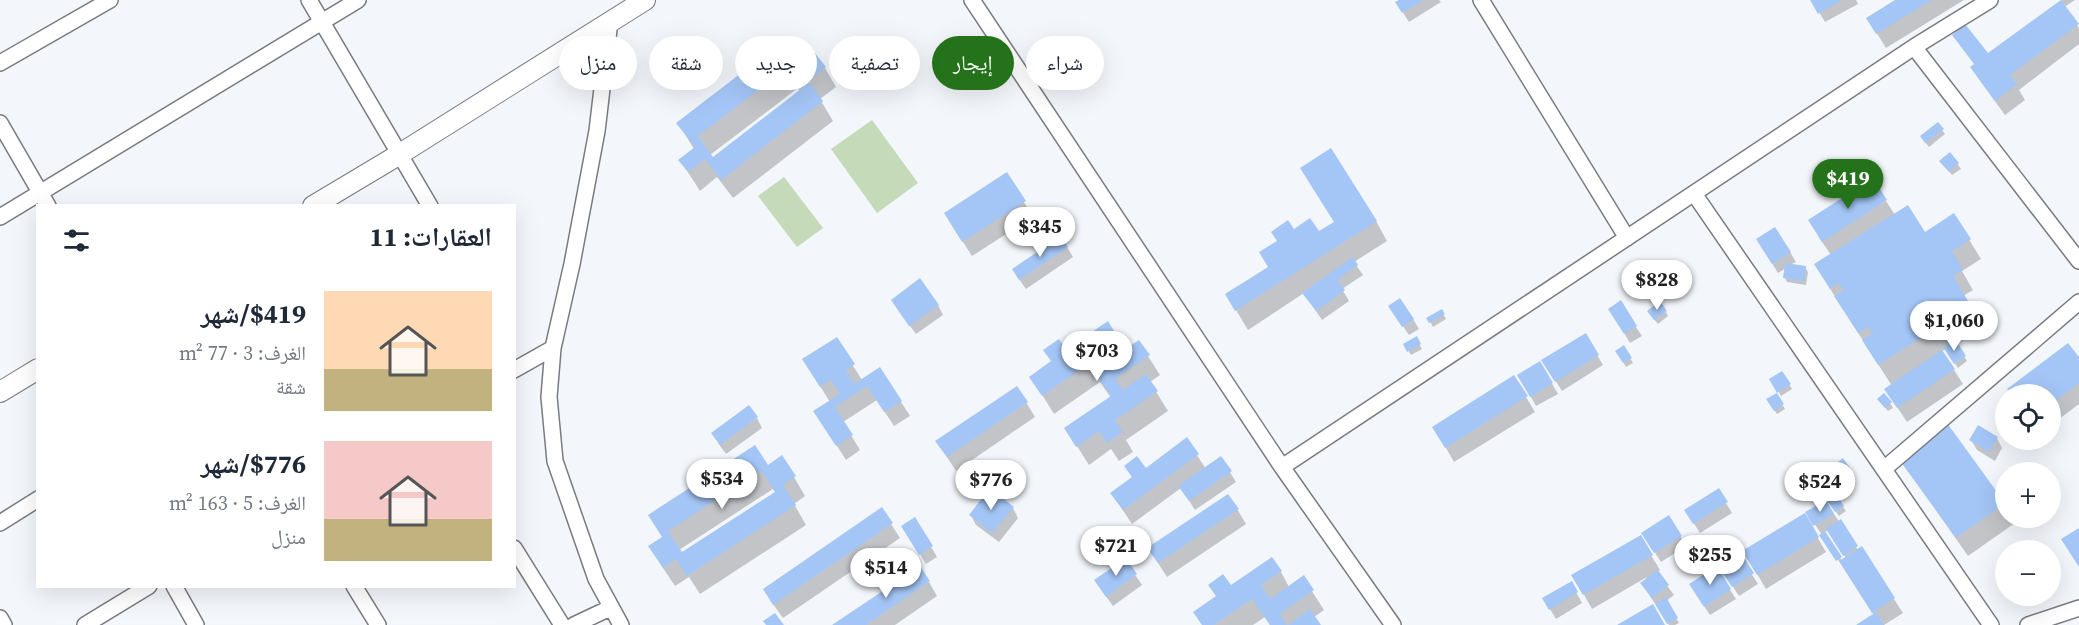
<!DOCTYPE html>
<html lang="ar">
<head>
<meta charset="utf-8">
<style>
  body { margin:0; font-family:"Source Serif 4","Noto Naskh Arabic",serif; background:#f2f2f3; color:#1f2937; direction:rtl; height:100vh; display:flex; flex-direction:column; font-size:22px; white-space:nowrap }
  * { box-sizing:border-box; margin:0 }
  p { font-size:20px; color:#747a83 }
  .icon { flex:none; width:33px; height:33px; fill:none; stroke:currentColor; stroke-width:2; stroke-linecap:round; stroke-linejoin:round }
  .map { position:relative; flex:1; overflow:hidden; direction:ltr }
  .drawer { position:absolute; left:36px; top:204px; width:480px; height:384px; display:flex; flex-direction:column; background:#fff; border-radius:0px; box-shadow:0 6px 24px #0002; direction:rtl }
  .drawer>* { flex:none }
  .banner { position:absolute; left:534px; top:36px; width:570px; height:54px; direction:rtl; display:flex; gap:12px }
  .fabs { position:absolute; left:1995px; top:384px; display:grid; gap:12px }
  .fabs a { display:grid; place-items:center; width:66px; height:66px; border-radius:50%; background:#fff; box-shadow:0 6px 24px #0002; font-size:30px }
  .price { position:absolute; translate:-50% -51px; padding:0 14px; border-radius:21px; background:#fff; color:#222; font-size:20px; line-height:39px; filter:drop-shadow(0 2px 3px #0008) }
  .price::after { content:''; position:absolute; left:50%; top:36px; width:18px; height:14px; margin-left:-9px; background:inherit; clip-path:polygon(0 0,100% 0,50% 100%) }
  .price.selected { background:#247219; color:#fff }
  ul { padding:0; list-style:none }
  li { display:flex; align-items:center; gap:18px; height:150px; padding:0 24px }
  li span { display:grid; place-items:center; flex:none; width:168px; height:120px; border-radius:0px; color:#555 }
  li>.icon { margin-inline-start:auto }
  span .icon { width:72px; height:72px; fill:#fffc; stroke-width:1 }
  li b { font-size:26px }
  h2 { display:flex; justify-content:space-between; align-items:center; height:72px; padding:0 24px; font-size:26px }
  .chip { padding:0 21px; border-radius:27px; background:#fff; box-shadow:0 6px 24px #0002; font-size:21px; line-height:54px }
  .chip.selected { background:#247219; color:#fff }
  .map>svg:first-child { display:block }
  .pitch { fill:#c5dab9 }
  .shadow { fill:#0003; fill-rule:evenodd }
  .building { fill:#a4c6f6; fill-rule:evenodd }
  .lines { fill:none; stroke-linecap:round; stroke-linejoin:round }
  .minor-casing { stroke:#787b80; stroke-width:18 }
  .tertiary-casing { stroke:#787b80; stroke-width:22 }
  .minor { stroke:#fff; stroke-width:15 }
  .tertiary { stroke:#fff; stroke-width:20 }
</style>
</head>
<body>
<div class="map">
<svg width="2079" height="625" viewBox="0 0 2079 625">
  <rect width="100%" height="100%" fill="#f3f6fb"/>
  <path class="pitch" d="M872,120L918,183L877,213L831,149Z
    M784,177L823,228L797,247L758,196Z"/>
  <path class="shadow" d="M1402,0H1439L1441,2L1409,22L1397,3Z
    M1812,0H1856L1858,4L1825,22Z
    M1898,0H1964L1886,48L1868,19Z
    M2062,0H2075L2064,7L2079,28V44L2019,90L2025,100L2005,115L1981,82L1972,67L1975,65L1953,35L1988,56Z
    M778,46L797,69L815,55L825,68L836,87L820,99L833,121L733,198L717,177L700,191L680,160L694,149L678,123ZM798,88L801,92L713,159L710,155Z
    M1942,130L1945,134L1929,147L1924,141Z
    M1950,154L1961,169L1952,175L1944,165Z
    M1007,174L1033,217L972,256L954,228Z
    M1886,201L1895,215L1924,234L1954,215L1981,259L1962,271L1973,290L1963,296L1981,326L1956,343L1967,361L1958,368L1946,349L1942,351L1963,384L1907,422L1895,404L1892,386L1827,284L1831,255L1818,236Z
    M1376,221L1387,241L1354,262L1363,275L1342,289L1349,301L1322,320L1304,293L1248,330L1227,295L1270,268L1294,231L1319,234Z
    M1067,247L1073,257L1026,289L1019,279Z
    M1763,249L1790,252L1796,262L1790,265L1805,267L1808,272L1806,285L1787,282L1785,278L1786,268L1778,273Z
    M938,305L943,315L916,334L898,310Z
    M1610,309L1636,327L1642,336L1630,343Z
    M1441,311L1446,319L1433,327L1428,318Z
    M1666,312L1668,316L1658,324L1651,316Z
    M1396,316L1413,319L1419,329L1409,335Z
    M1585,335L1603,365L1562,391L1543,361Z
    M1116,336L1125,352L1139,342L1160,375L1150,382L1168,411L1126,440L1133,452L1119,461L1111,449L1089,465L1066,429L1111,398L1100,382L1054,414L1031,377L1066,352Z
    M1416,338L1422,349L1411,355L1405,345Z
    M836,339L862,380L880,369L910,416L894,426L877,400L843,422L860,450L846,460L824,426L830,402L813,375Z
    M1624,348L1633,363L1626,367L1617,351Z
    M2079,359V404L2050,426V394H2011L2009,390Z
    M1540,363L1558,394L1536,406L1519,376Z
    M1782,373L1792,389L1781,396L1771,379Z
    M1514,377L1535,412L1454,462L1434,427Z
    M1776,395L1785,409L1777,414L1768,400Z
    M1026,402L1035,417L956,471L937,442Z
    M1890,403L1893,408L1888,411L1882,404Z
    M757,418L762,428L726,454L718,443Z
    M1997,438L2002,448L1995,461L1977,450L1971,440Z
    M1187,440L1206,469L1221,458L1236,482L1195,510L1181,488L1132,524L1112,494L1133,479L1126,466L1145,470Z
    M1900,459L2003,504L2006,518H2011L2015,523L1968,556Z
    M1842,460L1852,474L1846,478L1839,469Z
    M767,467L794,477L805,496L794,504L806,525L700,594L689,577L675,586L661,565L663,538L650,516ZM773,489L776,493L682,555L679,550Z
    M1718,490L1732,513L1700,533L1686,511Z
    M1835,495L1846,511L1839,516L1830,503Z
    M1826,502L1858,550L1861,548L1903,613L1884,625H1859L1874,615L1807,512ZM1828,530L1846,558L1842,561L1825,532Z
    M1013,508L1018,518L999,542L976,525L971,515Z
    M1237,509L1246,524L1167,577L1149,549Z
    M1804,515L1826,552L1766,589L1744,552Z
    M1668,517L1686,546L1661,562L1643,534Z
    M915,519L937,557L926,564L903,526Z
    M891,524L900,538L783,618L773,604Z
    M1640,537L1660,570L1657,572L1674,595L1666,601L1679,623L1675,625H1669L1642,584L1647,577L1592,609L1573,575Z
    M1739,554L1758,584L1739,596L1726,576Z
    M1125,560L1142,585L1113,606L1102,591Z
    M1716,568L1736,599L1710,615L1696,594Z
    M1281,572L1289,587L1303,577L1324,610L1314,617L1319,625H1270L1265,617L1253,625H1202L1217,597L1210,585L1230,587Z
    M929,582L937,596L895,625H835Z
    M1571,583L1582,603L1556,619L1544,599Z"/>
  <path class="building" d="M1399,0H1424L1402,13L1395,2Z
    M1810,0H1842L1818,14Z
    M1895,0H1932L1876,34L1866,18Z
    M2061,0L2079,24L2010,75L2017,84L1995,101L1970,67L1974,64L1952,35L1965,24L1988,53Z
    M779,44L797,67L815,53L826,67L808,81L823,101L721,180L705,159L688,172L678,160L695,147L676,123ZM786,69L801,89L713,157L698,136Z
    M1938,122L1944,129L1925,143L1920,136Z
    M1331,148L1377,221L1235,311L1225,294L1268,267L1259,252L1277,241L1271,232L1288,220L1294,229L1310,218L1319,231L1334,222L1300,168Z
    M1950,152L1959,163L1949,172L1939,161Z
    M1007,172L1026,201L962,242L944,213Z
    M1873,178L1887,200L1822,242L1808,220Z
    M1908,205L1925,232L1954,213L1971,239L1952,251L1963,270L1953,276L1971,306L1878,365L1862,340L1872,334L1868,327L1858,333L1834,296L1844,291L1839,283L1830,289L1814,264Z
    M1775,227L1791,252L1772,264L1756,239Z
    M1061,236L1068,247L1019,280L1012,269Z
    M1353,257L1358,265L1337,280L1345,290L1316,311L1302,293Z
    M1785,263L1806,266L1804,281L1783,278Z
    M920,278L939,305L909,326L891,300Z
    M1400,298L1414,319L1402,327L1388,306Z
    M1621,300L1637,326L1624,334L1608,309Z
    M1660,301L1667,311L1654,320L1647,311Z
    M1442,309L1445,314L1429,323L1426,318Z
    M1108,321L1117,336L1096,350L1105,363L1139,340L1150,355L1115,379L1123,390L1146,374L1158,391L1115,420L1123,432L1107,443L1099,431L1076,447L1064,428L1111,396L1088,364L1042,396L1029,377L1051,361L1043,350L1059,339L1066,350Z
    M1586,333L1599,355L1555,382L1541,360Z
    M1417,336L1421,344L1407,352L1403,344Z
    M837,337L855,364L846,370L854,384L880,367L902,401L884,412L867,386L835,407L853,435L836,446L813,411L840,394L831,380L820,387L802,359Z
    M1955,339L1966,356L1954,364L1943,347Z
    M2068,343L2079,357V383L2050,405V394H2011L2007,389Z
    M1624,345L1632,358L1623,363L1615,351Z
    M1942,350L1955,369L1897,408L1884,389Z
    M1540,361L1553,383L1530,397L1517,375Z
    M1782,371L1791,384L1777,393L1769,379Z
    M1514,375L1528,396L1445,448L1432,427Z
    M1017,386L1028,402L947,457L935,441Z
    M1777,393L1784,404L1774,411L1766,399Z
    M1884,393L1892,402L1885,408L1877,399Z
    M749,405L758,417L720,445L711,433Z
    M1947,423L2005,503L1956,538L1898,458Z
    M1978,425L1998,437L1989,452L1969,440Z
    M1187,437L1199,454L1123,510L1110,493L1132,477L1124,466L1137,456L1146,468Z
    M755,445L768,465L782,455L796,476L783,485L796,505L687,576L676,559L663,568L648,546L662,537L648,515ZM761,470L775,492L682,552L668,531Z
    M1221,456L1232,471L1189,501L1178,486Z
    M1843,458L1850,468L1842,475L1834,465Z
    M990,488L1014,507L992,533L969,515Z
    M1719,488L1728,502L1693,524L1684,510Z
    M1835,493L1844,506L1835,512L1826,499Z
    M1228,494L1239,509L1158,563L1147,548Z
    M1826,500L1834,514L1813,526L1805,512Z
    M882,507L893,523L773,605L763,589Z
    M1805,513L1819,537L1757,575L1742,551Z
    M1669,515L1682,536L1654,553L1641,533Z
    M915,517L933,546L919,555L901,526Z
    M1841,519L1858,546L1843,556L1826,529Z
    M2079,528V567L2061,539Z
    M1825,531L1842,557L1836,561L1819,535Z
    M1641,535L1653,555L1583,595L1571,575Z
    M1862,546L1895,598L1872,613L1839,561Z
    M1740,552L1754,573L1732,587L1718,566Z
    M1272,557L1282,571L1261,585L1270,599L1304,575L1314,590L1280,614L1287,625H1270L1252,599L1214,625H1202L1193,612L1216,596L1208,585L1223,574L1231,585Z
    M1126,558L1137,574L1106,597L1094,580Z
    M920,566L930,581L866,625H832Z
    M1717,566L1731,589L1704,607L1689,584Z
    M1658,570L1669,585L1652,598L1640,583Z
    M1572,581L1578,592L1549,610L1542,598Z
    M1666,597L1678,618L1667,624L1655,604Z
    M1653,604L1665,625H1617Z
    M1310,609L1321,625H1288Z
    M1876,612L1884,625H1856Z
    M775,613L784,625H766L763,621Z"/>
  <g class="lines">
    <g class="minor-casing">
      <path id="minor" d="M309,0L430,206
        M972,0L1282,467L1393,625
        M1481,0L1627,238
        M610,21L597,131L572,264L553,348L549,397L555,461L596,579L621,625
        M1914,47L2079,261
        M0,63L110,0
        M0,123L48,206
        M1695,195L1991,625
        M0,217L358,0
        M514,370L553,348
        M1282,467L1914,47L1990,0
        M1884,469L2079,302
        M0,523L38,499
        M514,548L562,625
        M174,586L196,625
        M354,586L378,625
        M0,618L4,625
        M85,625L149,586
        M574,625L610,608
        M2028,625L2079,608"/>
    </g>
    <g class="tertiary-casing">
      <path id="tertiary" d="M313,206L400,154L645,0
        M0,392L38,369"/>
    </g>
    <use href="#minor" class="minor"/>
    <use href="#tertiary" class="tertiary"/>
  </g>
</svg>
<div class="fabs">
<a><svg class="icon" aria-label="locate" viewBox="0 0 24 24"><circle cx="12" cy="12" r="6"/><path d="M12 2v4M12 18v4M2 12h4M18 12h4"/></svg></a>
<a>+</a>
<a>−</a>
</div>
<b class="price selected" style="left:1848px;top:210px">$419</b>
<b class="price" style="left:1040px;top:258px">$345</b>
<b class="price" style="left:1657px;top:311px">$828</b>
<b class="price" style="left:1954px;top:352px">$1,060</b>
<b class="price" style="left:1097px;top:382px">$703</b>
<b class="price" style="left:722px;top:510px">$534</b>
<b class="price" style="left:991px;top:511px">$776</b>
<b class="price" style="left:1820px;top:513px">$524</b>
<b class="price" style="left:1116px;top:577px">$721</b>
<b class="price" style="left:1710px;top:586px">$255</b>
<b class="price" style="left:886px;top:599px">$514</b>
<div class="banner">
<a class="chip">شراء</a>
<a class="chip selected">إيجار</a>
<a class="chip">تصفية</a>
<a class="chip">جديد</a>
<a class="chip">شقة</a>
<a class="chip">منزل</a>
</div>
<section class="drawer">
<h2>العقارات: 11<svg class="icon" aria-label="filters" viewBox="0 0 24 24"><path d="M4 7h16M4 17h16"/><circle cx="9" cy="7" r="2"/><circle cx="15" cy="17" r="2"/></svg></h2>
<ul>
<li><span style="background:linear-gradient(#ffd9b3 65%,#c2b280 0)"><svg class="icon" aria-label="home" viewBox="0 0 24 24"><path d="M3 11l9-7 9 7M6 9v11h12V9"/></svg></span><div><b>$419/شهر</b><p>الغرف: 3 · 77 m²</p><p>شقة</p></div></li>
<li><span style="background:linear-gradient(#f6c9c9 65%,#c2b280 0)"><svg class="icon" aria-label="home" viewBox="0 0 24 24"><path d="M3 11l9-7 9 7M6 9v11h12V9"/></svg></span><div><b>$776/شهر</b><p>الغرف: 5 · 163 m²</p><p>منزل</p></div></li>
</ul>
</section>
</div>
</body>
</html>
